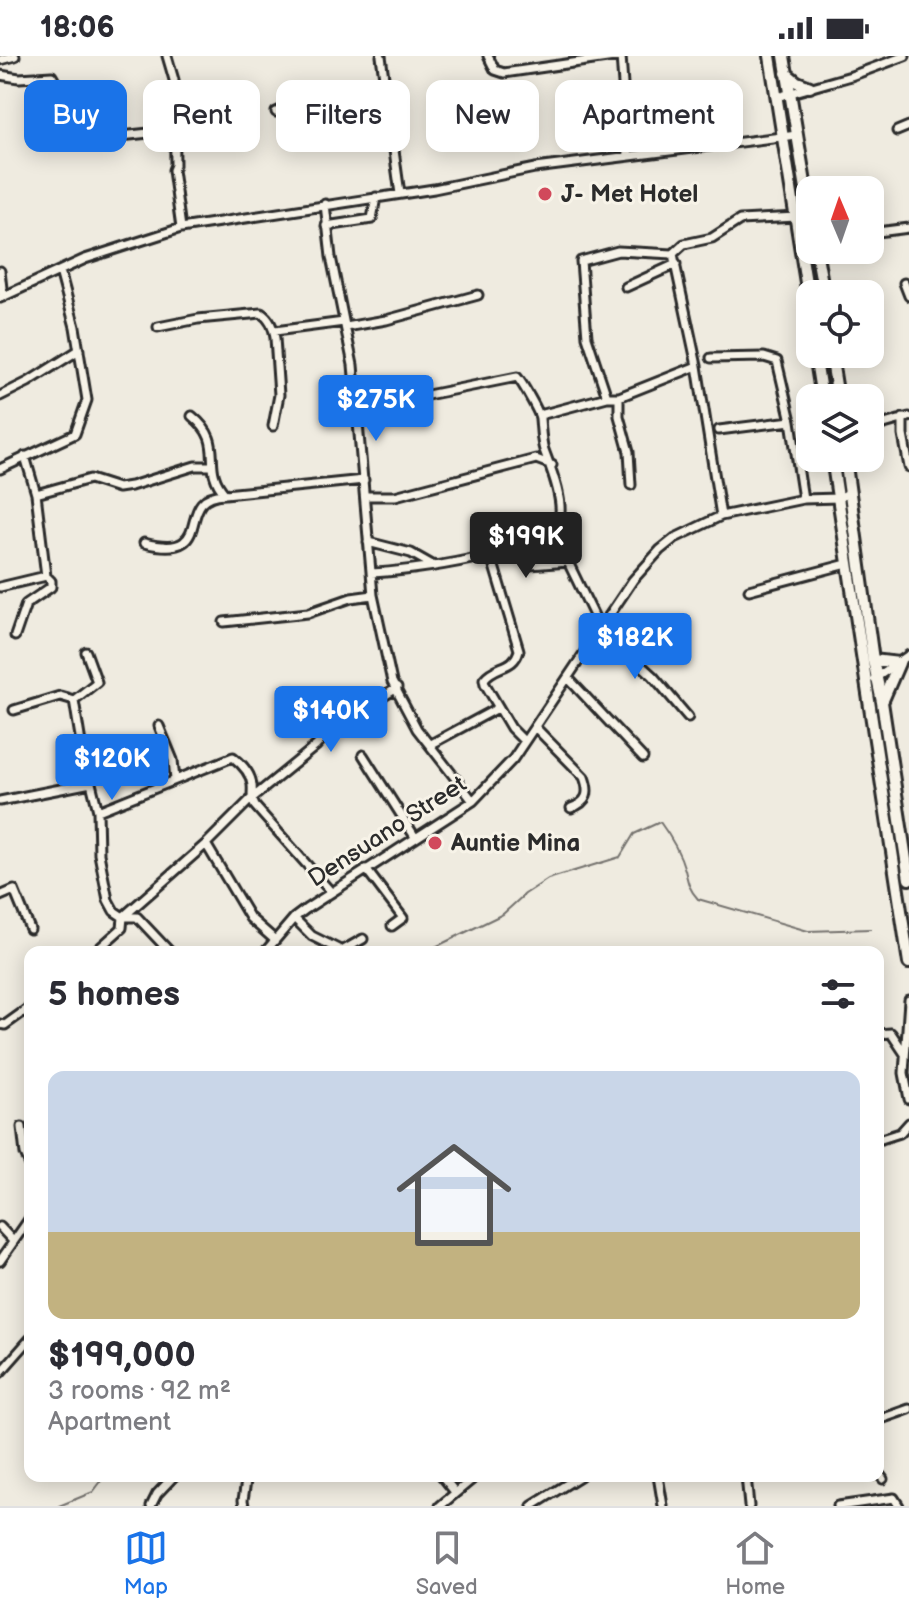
<!DOCTYPE html>
<html lang="en">
<head>
<meta charset="utf-8">
<style>
  body { margin:0; font-family:"Balsamiq Sans",sans-serif; background:#f7f7f7; color:#2b2b33; height:100vh; display:flex; flex-direction:column; font-size:30px; white-space:nowrap }
  * { box-sizing:border-box; margin:0 }
  p { font-size:26px; color:#7c7c81 }
  .icon { flex:none; width:44px; height:44px; fill:none; stroke:currentColor; stroke-width:2; stroke-linecap:round; stroke-linejoin:round }
  .map { position:relative; flex:1; overflow:hidden }
  .sheet { position:absolute; left:24px; top:890px; width:860px; height:536px; display:flex; flex-direction:column; background:#fff; border-radius:16px; box-shadow:0 4px 20px #0003 }
  .sheet>* { flex:none }
  .hud { position:absolute; left:24px; top:24px; width:862px; height:72px; display:flex; gap:16px }
  .needle { width:52px; rotate:358deg }
  .fabs { position:absolute; left:796px; top:120px; display:grid; gap:16px }
  .fabs a { display:grid; place-items:center; width:88px; height:88px; border-radius:16px; background:#fff; box-shadow:0 4px 20px #0003; font-size:40px }
  .price { position:absolute; translate:-50% -68px; padding:0 18px; border-radius:8px; background:#1a73e8; color:#fff; font-size:26px; line-height:52px; filter:drop-shadow(0 2px 4px #0008) }
  .price::after { content:''; position:absolute; left:50%; top:48px; width:24px; height:18px; margin-left:-12px; background:inherit; clip-path:polygon(0 0,100% 0,50% 100%) }
  .price.selected { background:#222; color:#fff }
  ul { padding:0; list-style:none }
  li { display:grid; align-content:center; gap:16px; height:424px; padding:0 24px }
  li+li { border-top:2px solid #e1e1e2 }
  li span { display:grid; place-items:center; height:248px; border-radius:16px; color:#555 }
  li>.icon { margin-inline-start:auto }
  span .icon { width:144px; height:144px; fill:#fffc; stroke-width:1 }
  li b { font-size:34px }
  h2 { display:flex; justify-content:space-between; align-items:center; height:96px; padding:0 24px; font-size:34px }
  .chip { padding:0 28px; border-radius:16px; background:#fff; box-shadow:0 4px 20px #0003; font-size:28px; line-height:72px }
  .chip.selected { background:#1a73e8; color:#fff }
  .status { display:flex; justify-content:space-between; align-items:center; height:56px; padding:0 40px; background:#fff; direction:ltr }
  .status svg { height:22px; fill:currentColor }
  .tabs { display:flex; justify-content:space-around; align-items:center; height:112px; border-top:2px solid #e1e1e2; background:#fff; font-size:22px; color:#7c7c81 }
  .tabs a { display:grid; justify-items:center; gap:4px }
  .tabs .selected { color:#1a73e8 }
  .map>svg:first-child { display:block }
  .lines { fill:none; stroke-linecap:round; stroke-linejoin:round }
  .stream { stroke:#74726e; stroke-width:2 }
  .minor-casing { stroke:#2b2b2b; stroke-width:13 }
  .highway-casing { stroke:#2b2b2b; stroke-width:16 }
  .minor { stroke:#f7f3e8; stroke-width:7 }
  .highway { stroke:#f7f3e8; stroke-width:10 }
  .poi-dot { fill:#d1495b; stroke:#f7f3e8; stroke-width:3 }
  .labels { text-anchor:middle; stroke-width:6; stroke-linejoin:round; paint-order:stroke }
  .poi-label { font-size:24px; font-weight:bold; fill:#2b2b2b; stroke:#f7f3e8; text-anchor:start }
  .street-label { font-size:24px; fill:#2b2b2b; stroke:#f7f3e8 }
</style>
</head>
<body>
<div class="status"><b>18:06</b><svg viewBox="0 0 49 12"><path d="M0 12V9h3v3zM5 12V6h3v6zM10 12V3h3v9zM15 12V0h3v12zM26 1h20v11H26zM47 4h2v5h-2z"/></svg></div>
<div class="map">
<svg width="909" height="1450" viewBox="0 0 909 1450">
  <rect width="100%" height="100%" fill="#efebe0"/>
  <filter id="ink" filterUnits="userSpaceOnUse"><feTurbulence type="fractalNoise" baseFrequency=".0125" numOctaves="2"/><feDisplacementMap in="SourceGraphic" scale="16" xChannelSelector="R" yChannelSelector="G"/><feConvolveMatrix kernelMatrix="1 2 1 2 8 2 1 2 1" color-interpolation-filters="sRGB"/></filter>
  <g filter="url(#ink)">
    <g class="lines">
      <path class="stream" d="M425,896L503,858L525,838L548,823L620,801L634,778L660,766C671,781 680,796 685,814C688,827 689,833 698,843L808,875L871,873
        M59,1450L93,1436L105,1420"/>
      <g class="minor-casing">
        <path id="minor" d="M167,0L174,24L175,109L173,114L181,172
          M381,0L400,138
          M488,0L495,14L504,17L621,0L628,100
          M0,4L15,0
          M0,19L19,22L52,20L55,25L58,75L64,82L83,84L149,77L173,84
          M777,41L851,20L905,0
          M276,56C308,39 352,41 388,41
          M897,75L909,70
          M325,148L331,201L353,309L373,539L392,626L417,673L473,745
          M326,170L372,163L376,141
          M870,177L909,172
          M0,215L3,241
          M904,227L909,240
          M626,231L676,208
          M0,242L85,203L181,172L434,133L535,112L797,79
          M158,271L198,263L261,257C269,262 274,272 275,282L279,339L273,370
          M346,271L386,264L478,239
          M275,275L344,266
          M711,302L764,301L777,305L791,365L803,443
          M697,310L721,460
          M0,340L28,326L79,294
          M607,341L587,281L581,205L618,195L673,198
          M619,341V360L629,396L631,429
          M358,353L517,321C521,325 540,357 540,363C541,373 541,384 544,394C550,410 566,449 558,465C543,498 406,516 371,517
          M540,359L607,341H619L697,310L673,198L684,188L712,182L740,164L797,161
          M192,360C228,389 199,409 225,438L364,424
          M903,362V379L909,411
          M870,372L909,361
          M719,374L791,365
          M0,413L75,378L87,344L75,271L60,215
          M36,438L90,423L118,432L131,430L195,410H211
          M365,440H395L536,403L552,409
          M368,486L411,497L434,510
          M144,487C220,506 171,440 225,438
          M522,488L530,509L568,506L600,572L653,620L688,661
          M491,500L519,594C514,614 496,608 484,623L485,628L511,672L524,685
          M0,531L46,520
          M749,534L847,508
          M224,566L308,557L351,542L373,539
          M15,580L26,548L51,531V525L46,520L36,438L25,400
          M568,622L643,702
          M874,623L909,599
          M74,644L81,687L98,755L99,798L108,844L114,855L123,861H137L170,896
          M74,644L97,626L86,596
          M14,654L60,640L74,644
          M159,670L173,704L175,724
          M535,671L584,721C590,737 588,746 571,752
          M431,688L498,652
          M363,699L415,781
          M0,745L91,727
          M98,755L233,701C242,708 251,717 252,729C253,738 250,741 255,750L331,836
          M206,788L250,862L275,884
          M366,813L403,862L392,870
          M0,840L14,834L30,873
          M294,862L312,880L340,894
          M95,896L122,872L123,861L206,788L251,743L316,690L331,673L397,632
          M265,896L294,862L306,853L473,745L513,703L633,524L660,494L675,482L721,460L803,443L839,442L849,437
          M340,896L363,883
          M909,944L904,1017L909,1043
          M0,968L5,969L30,951
          M878,978L891,977L905,998
          M22,1071L25,1098L30,1109
          M878,1084L900,1077L909,1067
          M0,1171L13,1185
          M0,1205L30,1162
          M0,1317L30,1283
          M878,1364L909,1353
          M878,1416L883,1423
          M238,1420L246,1425L243,1444L244,1450
          M442,1420L455,1436
          M658,1420L663,1450
          M746,1420L749,1450
          M151,1450L157,1438L174,1420
          M440,1450L476,1420
          M532,1450L580,1420
          M838,1450L894,1442L899,1450"/>
      </g>
      <g class="highway-casing">
        <path id="highway" d="M770,0L810,252
          M784,0L810,157
          M786,17L797,26L810,31
          M816,194L824,238
          M815,298L822,342
          M831,298L838,342
          M832,402L909,907
          M845,402L873,604L882,646L909,823
          M873,604L899,607L883,644"/>
      </g>
      <use href="#minor" class="minor"/>
      <use href="#highway" class="highway"/>
    </g>
  </g>
  <g class="poi-dot">
    <circle cx="545" cy="138" r="8"/>
    <circle cx="435" cy="787" r="8"/>
  </g>
  <g class="labels">
    <g class="poi-label">
      <text x="561" y="146">J- Met Hotel</text>
      <text x="451" y="795">Auntie Mina</text>
    </g>
    <g class="street-label">
      <text transform="translate(387 775) rotate(-33)" y="8">Densuano Street</text>
    </g>
  </g>
</svg>
<div class="fabs">
<a><svg class="needle" viewBox="-14 -14 28 28"><path d="M0-13l5 13h-10z" fill="#e53935"/><path d="M0 13l5-13h-10z" fill="#7c7c81"/></svg></a>
<a><svg class="icon" aria-label="locate" viewBox="0 0 24 24"><circle cx="12" cy="12" r="6"/><path d="M12 2v4M12 18v4M2 12h4M18 12h4"/></svg></a>
<a><svg class="icon" aria-label="layers" viewBox="0 0 24 24"><path d="M12 4l9 5-9 5-9-5zM3 14l9 5 9-5"/></svg></a>
</div>
<b class="price" style="left:376px;top:387px">$275K</b>
<b class="price selected" style="left:526px;top:524px">$199K</b>
<b class="price" style="left:635px;top:625px">$182K</b>
<b class="price" style="left:331px;top:698px">$140K</b>
<b class="price" style="left:112px;top:746px">$120K</b>
<div class="hud">
<a class="chip selected">Buy</a>
<a class="chip">Rent</a>
<a class="chip">Filters</a>
<a class="chip">New</a>
<a class="chip">Apartment</a>
</div>
<section class="sheet">
<h2>5 homes<svg class="icon" aria-label="filters" viewBox="0 0 24 24"><path d="M4 7h16M4 17h16"/><circle cx="9" cy="7" r="2"/><circle cx="15" cy="17" r="2"/></svg></h2>
<ul>
<li><span style="background:linear-gradient(#c9d6e8 65%,#c2b280 0)"><svg class="icon" aria-label="home" viewBox="0 0 24 24"><path d="M3 11l9-7 9 7M6 9v11h12V9"/></svg></span><div><b>$199,000</b><p>3 rooms · 92 m²</p><p>Apartment</p></div></li>
</ul>
</section>
</div>
<nav class="tabs">
<a class="selected"><svg class="icon" aria-label="map" viewBox="0 0 24 24"><path d="M3 6l6-2 6 2 6-2v14l-6 2-6-2-6 2zM9 4v14M15 6v14"/></svg>Map</a>
<a><svg class="icon" aria-label="saved" viewBox="0 0 24 24"><path d="M7 4h10v16l-5-4-5 4z"/></svg>Saved</a>
<a><svg class="icon" aria-label="home" viewBox="0 0 24 24"><path d="M3 11l9-7 9 7M6 9v11h12V9"/></svg>Home</a>
</nav>
</body>
</html>
